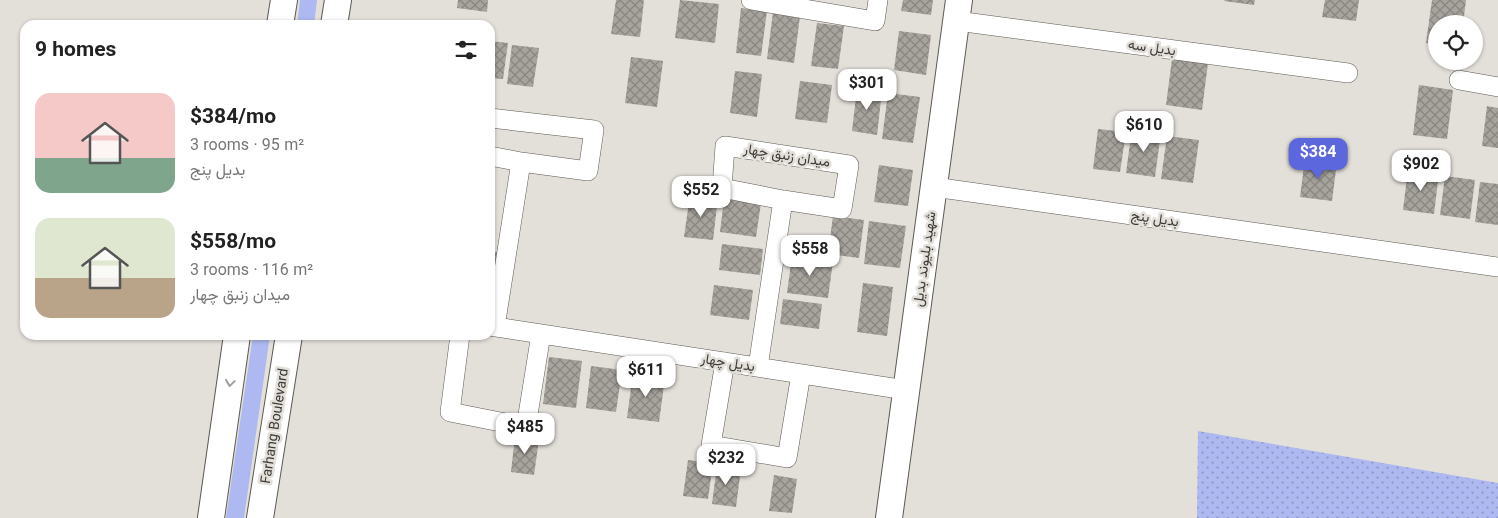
<!DOCTYPE html>
<html lang="en">
<head>
<meta charset="utf-8">
<style>
  body { margin:0; font-family:Georgia,Vazirmatn,serif; background:#f2f2f2; color:#222; height:100vh; display:flex; flex-direction:column; font-size:19px; white-space:nowrap }
  * { box-sizing:border-box; margin:0 }
  p { font-size:16px; color:#767676 }
  .icon { flex:none; width:28px; height:28px; fill:none; stroke:currentColor; stroke-width:2; stroke-linecap:round; stroke-linejoin:round }
  .map { position:relative; flex:1; overflow:hidden }
  .panel { position:absolute; left:20px; top:20px; width:475px; height:320px; display:flex; flex-direction:column; background:#fff; border-radius:15px; box-shadow:0 1px 4px #0004 }
  .panel>* { flex:none }
  .fabs { position:absolute; left:1428px; top:15px; display:grid; gap:10px }
  .fabs a { display:grid; place-items:center; width:55px; height:55px; border-radius:50%; background:#fff; box-shadow:0 1px 4px #0004; font-size:25px }
  .price { position:absolute; translate:-50% -42px; padding:0 11px; border-radius:10px; background:#fff; color:#222; font-size:16px; line-height:32px; filter:drop-shadow(0 1px 2px #0008) }
  .price::after { content:''; position:absolute; left:50%; top:30px; width:15px; height:11px; margin-left:-8px; background:inherit; clip-path:polygon(0 0,100% 0,50% 100%) }
  .price.on { background:#5c67de; color:#fff }
  ul { padding:0; list-style:none }
  li { display:flex; align-items:center; gap:15px; height:125px; padding:0 15px }
  li span { display:grid; place-items:center; flex:none; width:140px; height:100px; border-radius:15px; color:#555 }
  li>.icon { margin-inline-start:auto }
  span .icon { width:60px; height:60px; fill:#fffc; stroke-width:1 }
  li b { font-size:21px }
  h2 { display:flex; justify-content:space-between; align-items:center; height:60px; padding:0 15px; font-size:21px }
  .map>svg:first-child { display:block }
  .grass { fill:#adb9f0 }
  .park { fill:url(#park-dots) }
  .building { fill:url(#building-cross-hatch) }
  .lines { fill:none; stroke-linecap:round; stroke-linejoin:round }
  .street-casing { stroke:#5c5953; stroke-width:20 }
  .secondary-casing { stroke:#5c5953; stroke-width:28 }
  .street { stroke:#fff; stroke-width:19 }
  .secondary { stroke:#fff; stroke-width:26 }
  .oneway { stroke:#9e9c9c }
  .labels { text-anchor:middle; stroke-width:5; stroke-linejoin:round; paint-order:stroke }
  .street-label { font-size:14px; fill:#3c3a38; stroke:#e3dfd9 }
</style>
</head>
<body>
<div class="map">
<svg width="1498" height="518" viewBox="0 0 1498 518">
  <defs>
    <pattern id="park-dots" width="8" height="8" patternUnits="userSpaceOnUse" patternTransform="scale(1.25)"><rect width="8" height="8" fill="#adb9f0"/><path d="M2 2h.1M6 6h.1" fill="none" stroke="#8e97c3" stroke-width="1.8" stroke-linecap="round"/></pattern>
    <pattern id="building-cross-hatch" width="8" height="8" patternUnits="userSpaceOnUse" patternTransform="scale(1.25)"><rect width="8" height="8" fill="#a7a39d"/><path d="M0 0l8 8M0 8l8-8" fill="none" stroke="#898681"/></pattern>
  </defs>
  <rect width="100%" height="100%" fill="#e3dfd9"/>
  <path class="grass" d="M300,0H317L314,25H297Z
    M253,335H270L244,518H226Z"/>
  <path class="park" d="M1198,431L1498,483V518H1197Z"/>
  <path class="building" d="M458,0H488L487,12L457,8Z
    M616,0H644L640,37L611,34Z
    M680,0L719,4L715,43L675,38Z
    M903,0H933L931,15L901,11Z
    M1225,0H1255L1254,5L1224,1Z
    M1325,0H1359L1356,21L1322,17Z
    M1432,0H1466L1463,24H1436V44L1426,43Z
    M741,8L767,11L761,56L736,53Z
    M773,12L800,16L794,63L767,59Z
    M817,23L844,26L838,69L811,66Z
    M899,31L931,35L926,75L894,70Z
    M490,41L508,43L503,79L490,78Z
    M512,45L539,48L533,87L507,84Z
    M631,57L663,61L657,107L625,103Z
    M1172,59L1208,63L1202,110L1166,105Z
    M735,71L762,74L757,117L730,113Z
    M800,81L832,85L827,123L795,119Z
    M1419,85L1453,90L1447,139L1413,135Z
    M857,88L882,91L877,135L852,131Z
    M888,93L920,97L913,143L882,139Z
    M1487,106L1498,108V148L1482,146Z
    M1132,128L1161,132L1155,177L1126,173Z
    M1098,129L1126,132L1120,172L1093,169Z
    M1167,136L1199,140L1193,183L1161,179Z
    M1305,158L1337,162L1332,201L1300,197Z
    M879,165L913,170L908,206L874,202Z
    M1408,169L1439,173L1434,214L1403,210Z
    M1445,176L1475,180L1470,219L1440,215Z
    M1480,182L1498,184V225L1475,222Z
    M690,195L718,198L713,240L684,237Z
    M724,199L761,203L756,237L720,232Z
    M833,216L864,220L859,258L828,254Z
    M869,221L906,226L900,268L864,264Z
    M722,244L763,249L760,275L719,270Z
    M490,251L497,252L493,283L490,282Z
    M792,256L833,261L828,298L787,293Z
    M863,283L893,287L887,336L857,332Z
    M714,285L753,290L749,320L710,315Z
    M783,299L822,304L819,329L780,324Z
    M549,357L582,361L576,408L543,404Z
    M591,366L622,370L616,412L586,408Z
    M633,373L665,378L659,422L627,418Z
    M515,436L539,439L534,475L511,472Z
    M688,460L713,463L708,499L683,496Z
    M717,465L741,468L736,507L712,504Z
    M774,475L797,479L792,513L769,511Z"/>
  <g class="lines">
    <g class="street-casing">
      <path id="street" d="M751,0L875,21L878,0
        M957,21L1348,73
        M1459,80L1498,87
        M490,118L594,130L588,171L521,162L490,156
        M725,146L849,165L842,209L783,200L722,188Z
        M934,187L1498,267
        M490,326L906,390
        M495,327L521,162
        M460,335L450,412L526,427L541,334
        M725,362L711,445L787,458L801,374
        M758,367L783,200"/>
    </g>
    <g class="secondary-casing">
      <path id="secondary" d="M280,25L284,0
        M334,25L338,0
        M211,518L237,335
        M260,518L289,335
        M889,518L959,0"/>
    </g>
    <use href="#street" class="street"/>
    <use href="#secondary" class="secondary"/>
  </g>
  <defs><path id="oneway-chevron" d="M-2-3.5L2.5 0L-2 3.5" fill="none" stroke-width="1.6" stroke-linecap="round" stroke-linejoin="round" transform="scale(1.25)"/></defs>
  <use class="oneway" href="#oneway-chevron" transform="translate(230 383) rotate(98)"/>
  <g class="labels">
    <g class="street-label">
      <text transform="translate(1152 47) rotate(8)" y="5">بدیل سه</text>
      <text transform="translate(787 155) rotate(9)" y="5">میدان زنبق چهار</text>
      <text transform="translate(1155 218) rotate(8)" y="5">بدیل پنج</text>
      <text transform="translate(924 259) rotate(-82)" y="5">شهید بلیوند بدیل</text>
      <text transform="translate(728 362) rotate(9)" y="5">بدیل چهار</text>
      <text transform="translate(274 426) rotate(-81)" y="5">Farhang Boulevard</text>
    </g>
  </g>
</svg>
<div class="fabs">
<a><svg class="icon" aria-label="locate" viewBox="0 0 24 24"><circle cx="12" cy="12" r="6"/><path d="M12 2v4M12 18v4M2 12h4M18 12h4"/></svg></a>
</div>
<b class="price" style="left:867px;top:111px">$301</b>
<b class="price" style="left:1144px;top:153px">$610</b>
<b class="price on" style="left:1318px;top:180px">$384</b>
<b class="price" style="left:1421px;top:192px">$902</b>
<b class="price" style="left:701px;top:218px">$552</b>
<b class="price" style="left:810px;top:277px">$558</b>
<b class="price" style="left:646px;top:398px">$611</b>
<b class="price" style="left:525px;top:455px">$485</b>
<b class="price" style="left:726px;top:486px">$232</b>
<section class="panel">
<h2>9 homes<svg class="icon" aria-label="filters" viewBox="0 0 24 24"><path d="M4 7h16M4 17h16"/><circle cx="9" cy="7" r="2"/><circle cx="15" cy="17" r="2"/></svg></h2>
<ul>
<li><span style="background:linear-gradient(#f6c9c9 65%,#7fa58c 0)"><svg class="icon" aria-label="home" viewBox="0 0 24 24"><path d="M3 11l9-7 9 7M6 9v11h12V9"/></svg></span><div><b>$384/mo</b><p>3 rooms · 95 m²</p><p>بدیل پنج</p></div></li>
<li><span style="background:linear-gradient(#dfe7d0 60%,#b9a48a 0)"><svg class="icon" aria-label="home" viewBox="0 0 24 24"><path d="M3 11l9-7 9 7M6 9v11h12V9"/></svg></span><div><b>$558/mo</b><p>3 rooms · 116 m²</p><p>میدان زنبق چهار</p></div></li>
</ul>
</section>
</div>
</body>
</html>
